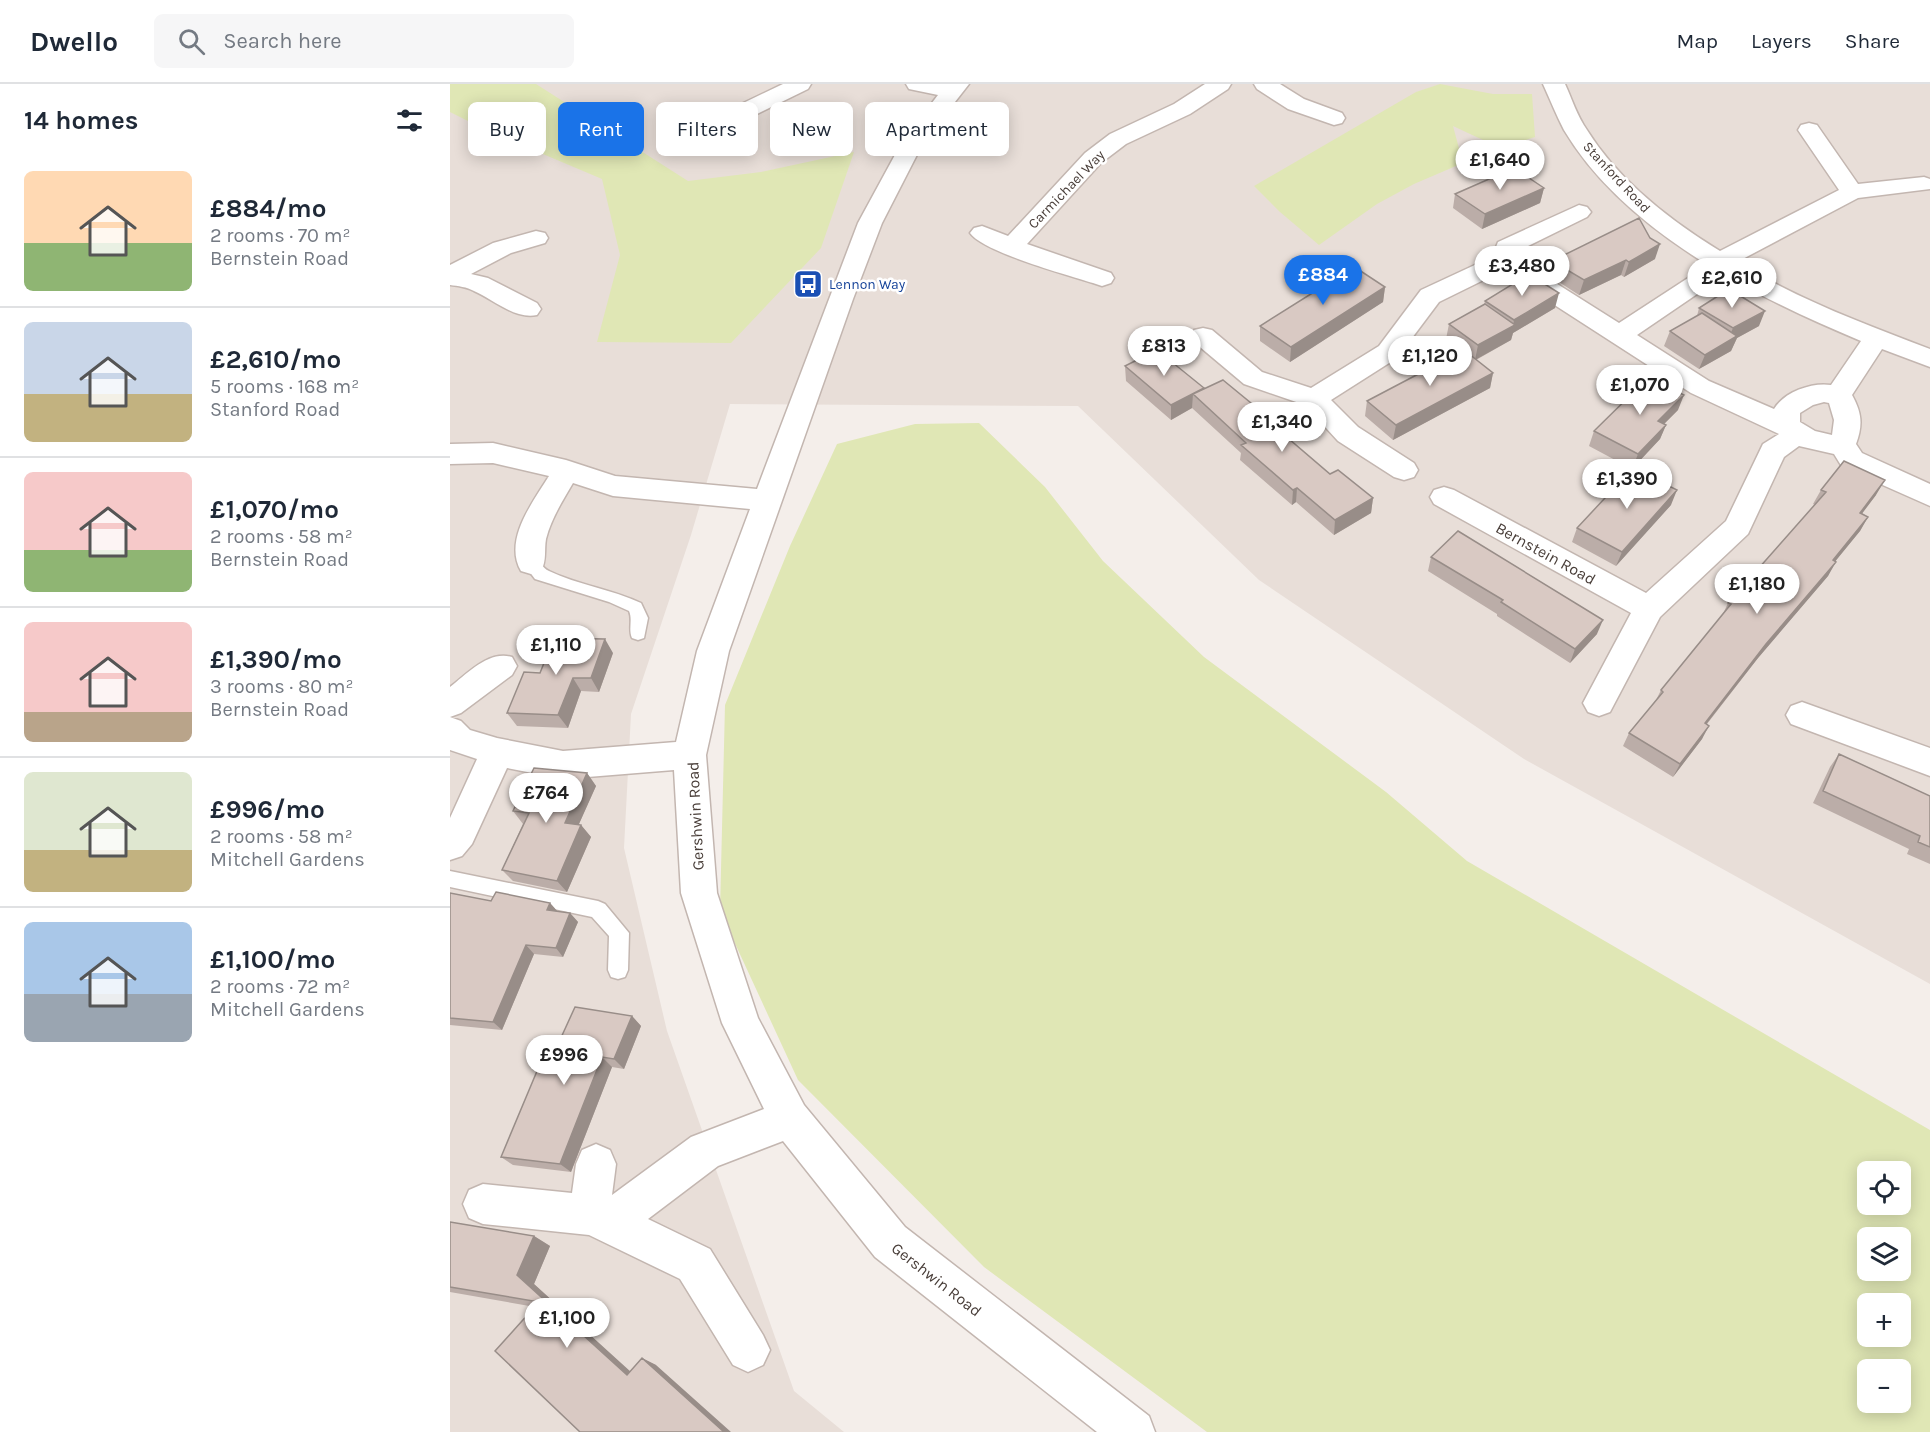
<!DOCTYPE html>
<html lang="en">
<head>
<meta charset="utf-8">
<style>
  body { margin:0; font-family:Karla,sans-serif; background:#f6f6f7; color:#1f2937; height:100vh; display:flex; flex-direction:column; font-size:22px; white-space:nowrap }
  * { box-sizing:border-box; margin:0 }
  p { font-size:20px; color:#747a83 }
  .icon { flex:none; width:33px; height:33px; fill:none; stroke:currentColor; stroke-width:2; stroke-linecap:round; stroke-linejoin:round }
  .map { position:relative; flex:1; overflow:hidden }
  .drawer { display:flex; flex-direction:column; background:#fff; width:450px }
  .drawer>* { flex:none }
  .top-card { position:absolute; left:18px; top:18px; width:570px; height:54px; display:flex; gap:12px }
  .tools { position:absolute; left:1407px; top:1077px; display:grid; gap:12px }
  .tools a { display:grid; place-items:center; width:54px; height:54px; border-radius:9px; background:#fff; box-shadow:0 3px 15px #0003; font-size:30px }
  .price { position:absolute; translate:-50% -51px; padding:0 14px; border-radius:21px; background:#fff; color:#222; font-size:20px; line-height:39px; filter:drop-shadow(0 2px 3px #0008) }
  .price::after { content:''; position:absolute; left:50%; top:36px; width:18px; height:14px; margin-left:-9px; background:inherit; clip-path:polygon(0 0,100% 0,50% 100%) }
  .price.current { background:#1a73e8; color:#fff }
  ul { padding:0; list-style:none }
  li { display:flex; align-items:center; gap:18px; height:150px; padding:0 24px }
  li+li { border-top:2px solid #e0e1e3 }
  li span { display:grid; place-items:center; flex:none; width:168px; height:120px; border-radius:9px; color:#555 }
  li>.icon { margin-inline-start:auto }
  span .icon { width:72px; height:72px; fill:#fffc; stroke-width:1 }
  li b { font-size:26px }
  h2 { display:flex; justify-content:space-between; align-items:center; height:72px; padding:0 24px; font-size:26px }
  .tag { padding:0 21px; border-radius:9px; background:#fff; box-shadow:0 3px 15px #0003; font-size:21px; line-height:54px }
  .tag.current { background:#1a73e8; color:#fff }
  header { display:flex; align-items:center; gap:36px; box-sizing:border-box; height:84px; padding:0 30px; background:#fff; border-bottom:2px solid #e0e1e3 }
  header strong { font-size:28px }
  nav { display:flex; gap:33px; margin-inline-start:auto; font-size:21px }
  .search { width:420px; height:54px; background:#f6f6f7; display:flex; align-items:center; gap:15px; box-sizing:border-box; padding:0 21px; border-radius:9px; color:#747a83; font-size:22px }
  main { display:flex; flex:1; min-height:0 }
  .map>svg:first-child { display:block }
  .residential { fill:#e8ded8 }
  .green { fill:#e0e7b5; fill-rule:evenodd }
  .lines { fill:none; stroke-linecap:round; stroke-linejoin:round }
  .service-casing { stroke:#c3b6b0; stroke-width:3 }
  .minor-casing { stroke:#c3b6b0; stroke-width:3 }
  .service { fill:#fff; fill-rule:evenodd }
  .minor { fill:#fff; fill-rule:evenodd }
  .wall { fill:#bbada8 }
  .shaded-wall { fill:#988d88 }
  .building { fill:#d9c9c3; stroke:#988d88; stroke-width:1.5 }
  .labels { text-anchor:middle; stroke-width:5; stroke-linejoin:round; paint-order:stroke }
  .far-street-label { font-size:14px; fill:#483d38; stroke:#fff }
  .far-transit-label { font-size:14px; fill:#164399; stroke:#fff; text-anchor:start }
  .street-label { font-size:16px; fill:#483d38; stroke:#fff }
</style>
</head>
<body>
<header>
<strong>Dwello</strong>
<div class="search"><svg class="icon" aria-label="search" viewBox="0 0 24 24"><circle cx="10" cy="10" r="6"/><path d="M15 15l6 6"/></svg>Search here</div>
<nav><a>Map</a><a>Layers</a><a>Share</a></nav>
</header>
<main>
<section class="drawer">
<h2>14 homes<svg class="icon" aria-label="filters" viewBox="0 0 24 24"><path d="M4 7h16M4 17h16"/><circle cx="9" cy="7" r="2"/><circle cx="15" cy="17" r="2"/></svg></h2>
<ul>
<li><span style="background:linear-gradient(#ffd9b3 60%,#8fb573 0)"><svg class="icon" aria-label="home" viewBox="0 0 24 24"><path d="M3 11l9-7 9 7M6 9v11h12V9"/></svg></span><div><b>£884/mo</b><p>2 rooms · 70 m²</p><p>Bernstein Road</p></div></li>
<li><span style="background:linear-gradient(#c9d6e8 60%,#c2b280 0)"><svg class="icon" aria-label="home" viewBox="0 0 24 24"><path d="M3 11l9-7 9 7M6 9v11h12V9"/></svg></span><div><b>£2,610/mo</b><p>5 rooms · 168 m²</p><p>Stanford Road</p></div></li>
<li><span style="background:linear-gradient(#f6c9c9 65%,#8fb573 0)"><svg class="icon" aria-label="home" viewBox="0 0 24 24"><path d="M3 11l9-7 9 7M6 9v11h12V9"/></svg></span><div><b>£1,070/mo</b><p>2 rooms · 58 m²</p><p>Bernstein Road</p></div></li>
<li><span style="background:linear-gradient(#f6c9c9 75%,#b9a48a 0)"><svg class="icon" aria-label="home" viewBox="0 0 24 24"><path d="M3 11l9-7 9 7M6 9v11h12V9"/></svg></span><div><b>£1,390/mo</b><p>3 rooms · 80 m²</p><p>Bernstein Road</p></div></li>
<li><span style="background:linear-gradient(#dfe7d0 65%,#c2b280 0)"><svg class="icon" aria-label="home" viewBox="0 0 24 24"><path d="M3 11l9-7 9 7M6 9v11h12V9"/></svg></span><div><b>£996/mo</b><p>2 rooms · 58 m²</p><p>Mitchell Gardens</p></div></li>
<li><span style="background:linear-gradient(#a9c7e8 60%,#9aa5b1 0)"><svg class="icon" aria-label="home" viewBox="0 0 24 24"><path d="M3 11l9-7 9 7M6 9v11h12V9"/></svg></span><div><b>£1,100/mo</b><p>2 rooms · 72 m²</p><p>Mitchell Gardens</p></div></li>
</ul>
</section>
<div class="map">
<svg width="1480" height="1348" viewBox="0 0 1480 1348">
  <rect width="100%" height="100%" fill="#f4eeea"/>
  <path class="residential" d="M0,0H1480V900L1074,675L809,496L628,322L280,320L241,451L181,630L174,764L217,947L344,1307L394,1348H0Z"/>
  <path class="green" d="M0,0H86L238,97L311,88L404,68L371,164L281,259L147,258L170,171L152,95L36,46L0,28Z
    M990,0L1043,10H1082L1085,53L1050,64L1003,42L1013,79L964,100L927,120L869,161L830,128L804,102L966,8Z
    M529,339L595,403L653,477L754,573L936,708L1017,777L1480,1046V1348H757L534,1183L348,996L270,827L275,621L340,462L387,360L465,340ZM1418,1088H1450V1120H1418ZM1418,1154H1450V1186H1418ZM1418,1220H1450V1252H1418ZM1418,1286H1450V1318H1418Z"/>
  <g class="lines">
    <g class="service-casing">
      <path id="service" d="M81,473C90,476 92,484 99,487C128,501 161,505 191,519L198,534L194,554L188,556L182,554C178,545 183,536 179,527L159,518L85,495L73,479L75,475Z
        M0,787L148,817L155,820L179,849L178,886L175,893L168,895L161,893L158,886L159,852L142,833L0,803Z"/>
    </g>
    <g class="minor-casing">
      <path id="minor" d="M333,0H361L358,5L303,32L295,34L287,32L284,27L287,22Z
        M456,0H519L473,59L432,139L403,215L279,567L256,671L267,809L308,934L354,1021L455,1143L699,1332L705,1348H647L425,1173L333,1057L268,1082L198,1135L260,1165L313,1251L320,1266L313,1281L298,1288L283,1281L230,1195L139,1151L33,1140L19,1134L13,1120L19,1106L33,1100L122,1109L126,1080L132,1066L146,1060L160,1066L166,1080L162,1111L241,1053L314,1025L272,939L231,809L224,686L113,695L57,684L22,760L12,772L0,776V734L27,675L0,666V603C18,589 39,566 62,573L67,582L62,591L11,629L0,633L11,637L20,646L47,654L113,667L226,658L247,567L300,425L163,412L123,399C113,416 101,435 96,455C94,466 97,476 91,487L81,490L71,487C53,456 83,418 99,392L43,379L0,380V360L43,359L116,376L165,392L307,405L408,139L452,58L488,11L459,5Z
        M755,0H781L778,5L740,30L676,60L651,79L577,160L661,189L664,194L661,199L652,202L643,199C618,191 533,168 520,149L524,144L532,142L558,152L635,69L660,50L724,20Z
        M804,0H830L854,15L892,29L895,34L892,39L884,41L838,25L807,5Z
        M1093,0H1115C1122,15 1127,32 1137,46C1168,96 1221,137 1270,167L1389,106L1348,46L1351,41L1359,39L1367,41L1408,100L1474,93L1480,95V105L1408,114L1287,178C1347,215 1414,240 1480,265V283L1432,265L1402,311C1412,329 1413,341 1406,360L1412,369L1480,400V422L1392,383L1384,370L1349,362L1334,373L1298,450L1210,533L1160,628L1149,632L1138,628L1133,619L1181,529L984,420L980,413L984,406L994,403L1004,406L1196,509L1276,437L1313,360L1329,350L1241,309L1052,187L989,218L947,274L881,316L908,343L964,379L968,386L964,393L954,396L944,393L888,357L855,321L794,300L744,258L740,252L744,246L753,244L762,246L812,288L861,304L929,262L971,206L1042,173L1048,158L1129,121L1137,123L1141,128L1137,133L1068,167L1066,174L1169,239L1238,194L1247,191L1256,194L1259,199L1256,204L1187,251L1259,297L1324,325C1334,308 1362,298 1381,301L1411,257C1305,213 1175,148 1114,46C1106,31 1100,15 1093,0ZM1374,318L1379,319L1384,336L1382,351L1365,347L1350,338V329L1363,321Z
        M86,147L95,149L98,154L95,159L61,169L21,190L38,194L87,219L91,225L87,231C65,236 43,215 24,207C17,203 8,202 0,201V181L43,159Z
        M1352,618L1480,664V692L1341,640L1336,631L1341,622Z"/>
    </g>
    <use href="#service" class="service"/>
    <use href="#minor" class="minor"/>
  </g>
  <path class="wall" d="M1094,104L1090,119L1032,145L1003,124L1005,110Z
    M1205,175L1174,193L1171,191L1129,211L1098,191L1102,177Z
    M870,201L935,203L933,218L840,278L810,257V242L869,205Z
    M1035,217L1105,224L1063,249L1061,256L1026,276L1043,289L1040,304L943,356L915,332L917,317L1013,267L996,255L999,240L1034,221Z
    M1249,224L1309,242L1287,254L1281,267L1249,285L1214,262L1220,247L1247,232Z
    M675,282L754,305L822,341L880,390L923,414L921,429L884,451L846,418L842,421L790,376L791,369L742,324L721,336L676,297Z
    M1228,326L1214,340L1216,341L1210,355L1182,385L1139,362L1144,347Z
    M1371,406L1426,411L1412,429L1418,433L1410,447L1385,477L1378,492L1308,574L1257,640L1252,655L1223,693L1173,662L1179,649L1205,618L1211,606L1272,532L1278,519L1365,421L1363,420Z
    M1221,421L1166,482L1122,458L1127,444Z
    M981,473L1147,550L1120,579L1047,532V530L978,487Z
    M163,569L149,608L131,607L118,644L67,642L57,629L90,589Z
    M1389,670L1480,712V780L1457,770L1459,765L1363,719L1380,683Z
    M137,689L146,702L129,740L131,741L141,753L117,808L63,797L52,786L73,740L63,727Z
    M0,809L41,817L100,819L108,828L120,829L128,838L113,873L84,870L52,946L0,941Z
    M182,932L191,942L174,985L162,983L121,1088L63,1081L51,1073L104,969Z
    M0,1138L84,1152L100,1162L84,1200L180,1288L192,1274L206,1281L130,1348L85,1223L0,1208Z"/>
  <path class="shaded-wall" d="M1094,104L1090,119L1032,145L1035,130Z
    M1210,160L1205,175L1174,193L1179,178Z
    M1176,176L1171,191L1129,211L1134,196Z
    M935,203L933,218L840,278L841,263Z
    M1109,209L1105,224L1063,249L1061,256L1025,276L1028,261L1063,242L1064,236Z
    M1315,227L1309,242L1287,254L1281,267L1249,285L1255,271L1277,258L1283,244Z
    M1043,289L1040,304L943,356L946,341Z
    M754,304L753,319L743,310L742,324L721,336V321Z
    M1234,311L1228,326L1203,351L1208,337Z
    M1216,341L1210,355L1182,385L1188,370Z
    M1435,396L1426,411L1402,443L1410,429Z
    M847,404L846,418L842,421L843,406Z
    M1227,406L1221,421L1166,482L1172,468Z
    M923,414L921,429L884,451L885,436Z
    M1418,433L1410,447L1375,490L1383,476Z
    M1386,478L1378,492L1308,574L1247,652L1255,639L1316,560Z
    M1153,536L1147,550L1120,579L1125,565Z
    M155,555L163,569L149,608L141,594Z
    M123,594L131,607L118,644L108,631Z
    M1259,642L1252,655L1223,693L1230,680Z
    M137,689L146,702L124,751L115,739Z
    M131,741L141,753L117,808L107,797Z
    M100,819L108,828L97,826Z
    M120,829L128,838L113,873L106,864Z
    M76,861L84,870L52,946L43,938Z
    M182,932L191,942L174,985L164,975Z
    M152,973L162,983L121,1088L110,1080Z
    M84,1152L100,1162L84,1200L192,1298L177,1291L67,1191Z
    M192,1274L206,1281L281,1348H274Z"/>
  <path class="building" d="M1064,84L1094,104L1035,130L1005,110Z
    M1189,134L1200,154L1210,160L1179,178L1176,176L1134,196L1102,177Z
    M903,182L935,203L841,263L810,242L872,203L870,201Z
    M1079,190L1109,209L1064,236L1035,217Z
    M1279,205L1315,227L1283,244L1249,224Z
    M1035,220L1065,241L1028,261L999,240Z
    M1252,229L1287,252L1255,271L1220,247Z
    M707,266L754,304L721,321L675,282Z
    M1014,266L1043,289L946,341L917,317Z
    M1198,294L1234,311L1208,337L1216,341L1188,370L1144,347Z
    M773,296L823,337L819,338L880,390L888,386L923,414L885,436L847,404L843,406L791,361L796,359L743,310Z
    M1394,377L1435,396L1410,429L1418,433L1383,476L1386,478L1316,560L1255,639L1259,642L1230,680L1179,649L1213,608L1211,606L1281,520L1278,519L1376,408L1371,406Z
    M1183,384L1227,406L1172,468L1127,444Z
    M1008,447L1153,536L1125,565L1051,518L1053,516L981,473Z
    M104,554L155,555L141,594H123L108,631L57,629L74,588L90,589Z
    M1389,670L1480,712V763L1468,758L1470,752L1373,707Z
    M84,684L137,689L115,739L131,741L107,797L52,786L79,729L63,727Z
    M46,808L100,819L97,826L120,829L106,864L76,861L43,938L0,934V809L41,817Z
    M125,923L182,932L164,975L152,973L110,1080L51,1073L95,968L104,969Z
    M0,1138L84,1152L67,1191L177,1291L192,1274L274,1348H130L45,1267L89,1218L0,1203Z"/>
  <defs>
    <g id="bus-square" transform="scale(1.5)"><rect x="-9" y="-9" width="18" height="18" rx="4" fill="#1a4fb4" stroke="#fff"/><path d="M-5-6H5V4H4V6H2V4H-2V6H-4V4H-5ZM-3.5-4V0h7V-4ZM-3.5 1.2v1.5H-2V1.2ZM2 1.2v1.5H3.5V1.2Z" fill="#fff"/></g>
  </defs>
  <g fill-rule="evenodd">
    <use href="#bus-square" x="358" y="200"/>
  </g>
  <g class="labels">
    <g class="far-street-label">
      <text transform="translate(1167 93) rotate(47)" y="5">Stanford Road</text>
      <text transform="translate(616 105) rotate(-46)" y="5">Carmichael Way</text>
    </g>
    <g class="far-transit-label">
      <text x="379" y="205">Lennon Way</text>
    </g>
    <g class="street-label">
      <text transform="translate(1096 469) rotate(29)" y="6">Bernstein Road</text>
      <text transform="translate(245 732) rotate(-93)" y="6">Gershwin Road</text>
      <text transform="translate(487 1195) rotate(38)" y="6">Gershwin Road</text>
    </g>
  </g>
</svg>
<div class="tools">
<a><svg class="icon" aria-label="locate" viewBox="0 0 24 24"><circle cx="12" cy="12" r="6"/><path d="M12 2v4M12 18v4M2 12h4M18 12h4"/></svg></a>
<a><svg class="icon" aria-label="layers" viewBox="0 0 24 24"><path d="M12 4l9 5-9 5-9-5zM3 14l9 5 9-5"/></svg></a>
<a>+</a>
<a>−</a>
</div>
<b class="price" style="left:1050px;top:107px">£1,640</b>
<b class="price" style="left:1072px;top:213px">£3,480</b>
<b class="price current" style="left:873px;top:222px">£884</b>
<b class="price" style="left:1282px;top:225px">£2,610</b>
<b class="price" style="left:714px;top:293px">£813</b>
<b class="price" style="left:980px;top:303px">£1,120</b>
<b class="price" style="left:1190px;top:332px">£1,070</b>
<b class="price" style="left:832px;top:369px">£1,340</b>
<b class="price" style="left:1177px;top:426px">£1,390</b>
<b class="price" style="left:1307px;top:531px">£1,180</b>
<b class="price" style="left:106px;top:592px">£1,110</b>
<b class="price" style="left:96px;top:740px">£764</b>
<b class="price" style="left:114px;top:1002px">£996</b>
<b class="price" style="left:117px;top:1265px">£1,100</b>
<div class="top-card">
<a class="tag">Buy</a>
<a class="tag current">Rent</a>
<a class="tag">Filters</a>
<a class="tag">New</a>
<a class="tag">Apartment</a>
</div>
</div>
</main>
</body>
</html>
